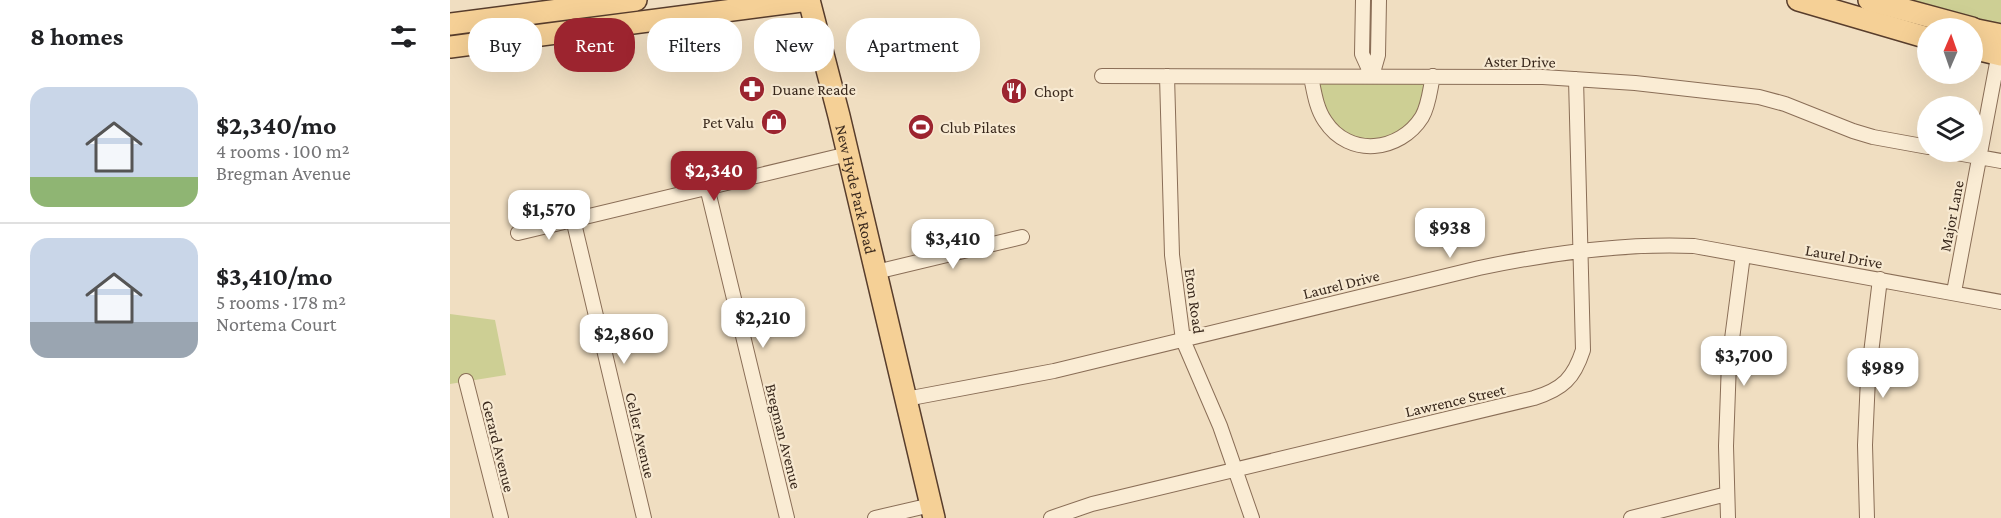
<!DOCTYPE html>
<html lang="en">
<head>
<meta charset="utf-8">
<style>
  body { margin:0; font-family:"Crimson Pro",serif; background:#f6f6f6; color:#202124; height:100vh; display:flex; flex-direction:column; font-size:22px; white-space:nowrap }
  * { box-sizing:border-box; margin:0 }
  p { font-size:20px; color:#757577 }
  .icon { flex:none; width:33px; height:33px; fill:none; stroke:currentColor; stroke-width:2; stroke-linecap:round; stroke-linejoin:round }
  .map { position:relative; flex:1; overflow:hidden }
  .side { display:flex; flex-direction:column; background:#fff; width:450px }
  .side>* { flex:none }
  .top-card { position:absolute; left:18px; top:18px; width:570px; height:54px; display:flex; gap:12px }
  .needle { width:39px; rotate:2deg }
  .buttons { position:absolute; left:1467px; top:18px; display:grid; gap:12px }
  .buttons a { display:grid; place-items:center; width:66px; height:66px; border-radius:50%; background:#fff; box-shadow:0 6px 24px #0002; font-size:30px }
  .price { position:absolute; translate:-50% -51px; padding:0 14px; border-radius:12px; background:#fff; color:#222; font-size:20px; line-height:39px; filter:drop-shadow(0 2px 3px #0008) }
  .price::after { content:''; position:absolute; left:50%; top:36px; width:18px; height:14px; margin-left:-9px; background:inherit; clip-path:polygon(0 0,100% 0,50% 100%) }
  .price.current { background:#9c242f; color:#fff }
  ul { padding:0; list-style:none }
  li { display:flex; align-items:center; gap:18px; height:150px; padding:0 30px }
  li+li { border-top:2px solid #e0e0e0 }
  li span { display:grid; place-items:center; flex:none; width:168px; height:120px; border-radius:18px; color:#555 }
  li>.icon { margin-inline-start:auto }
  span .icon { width:72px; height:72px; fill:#fffc; stroke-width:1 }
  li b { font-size:26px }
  h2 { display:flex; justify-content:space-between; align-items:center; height:72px; padding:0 30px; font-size:26px }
  .chip { padding:0 21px; border-radius:24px; background:#fff; box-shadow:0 6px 24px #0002; font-size:21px; line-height:54px }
  .chip.current { background:#9c242f; color:#fff }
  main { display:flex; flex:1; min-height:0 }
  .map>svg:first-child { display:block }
  .green { fill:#cdcf94 }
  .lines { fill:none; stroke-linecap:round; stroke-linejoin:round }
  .minor-casing { stroke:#8a6e57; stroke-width:16 }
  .primary-casing { stroke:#583d2c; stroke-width:24 }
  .minor { stroke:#faecd4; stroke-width:14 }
  .primary { stroke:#f5d096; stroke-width:21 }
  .labels { text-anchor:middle; stroke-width:4.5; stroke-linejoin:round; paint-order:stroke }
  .street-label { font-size:16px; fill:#39281c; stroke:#f7e9d1 }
  .poi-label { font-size:16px; fill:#39281c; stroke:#f7e9d1; text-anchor:start }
</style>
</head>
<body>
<main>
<section class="side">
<h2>8 homes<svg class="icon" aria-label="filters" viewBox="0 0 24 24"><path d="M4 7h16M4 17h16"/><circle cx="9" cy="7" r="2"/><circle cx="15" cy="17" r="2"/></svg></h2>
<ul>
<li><span style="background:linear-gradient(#c9d6e8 75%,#8fb573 0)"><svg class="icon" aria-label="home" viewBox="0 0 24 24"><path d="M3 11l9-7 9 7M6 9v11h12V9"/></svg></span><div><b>$2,340/mo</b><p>4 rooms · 100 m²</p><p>Bregman Avenue</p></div></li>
<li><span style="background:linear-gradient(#c9d6e8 70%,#9aa5b1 0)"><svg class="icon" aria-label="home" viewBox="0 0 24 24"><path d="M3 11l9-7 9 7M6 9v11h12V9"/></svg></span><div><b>$3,410/mo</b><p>5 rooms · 178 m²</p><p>Nortema Court</p></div></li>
</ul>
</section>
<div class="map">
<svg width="1551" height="518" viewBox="0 0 1551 518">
  <rect width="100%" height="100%" fill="#f0dec1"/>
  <path class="green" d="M913,0H929L922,75L983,76L964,128L924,147L882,130L861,77L922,75L912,54Z
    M1420,0H1551V35Z
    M0,314L45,320L56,375L0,384Z"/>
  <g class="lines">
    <g class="minor-casing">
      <path id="minor" d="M913,0L912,54L922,76
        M652,76L1093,77L1185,83L1309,97L1335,104L1403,131L1423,137L1478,147
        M717,76L722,255L733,340L770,426L802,518
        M922,76L928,55L929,0
        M861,77C864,91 866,108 875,121C899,158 950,152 972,117C979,105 980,89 983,76
        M1501,152L1551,161
        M257,187L337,518
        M123,219L194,518
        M68,233L398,154
        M426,272L572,237
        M1504,292L1550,47
        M16,381L51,518
        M456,399L604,371L1029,268C1100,253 1171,243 1244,246L1551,302
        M425,518L481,505
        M601,518L642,504L1084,398C1113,389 1124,378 1133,350L1126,79
        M1181,518L1277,494
        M1278,518L1276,446L1279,362L1293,255
        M1417,518L1415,445L1418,378L1430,279"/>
    </g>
    <g class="primary-casing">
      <g id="primary">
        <path id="s1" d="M359,0L389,116L484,518"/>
        <path d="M1348,0L1478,38"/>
        <path d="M1419,0L1522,28"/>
        <path d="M0,24L186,0"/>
        <path d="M1522,29L1551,35"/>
        <path d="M0,47L359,0"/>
        <path d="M1522,48L1551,55"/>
      </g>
    </g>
    <use href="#minor" class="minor"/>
    <use href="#primary" class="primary"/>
  </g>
  <defs>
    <g id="pharmacy-disc" transform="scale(1.35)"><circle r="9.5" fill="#9c242f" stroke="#f7e9d1"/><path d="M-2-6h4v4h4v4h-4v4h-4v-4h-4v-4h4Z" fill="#fff"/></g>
    <g id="restaurant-disc" transform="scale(1.35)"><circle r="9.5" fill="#9c242f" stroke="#f7e9d1"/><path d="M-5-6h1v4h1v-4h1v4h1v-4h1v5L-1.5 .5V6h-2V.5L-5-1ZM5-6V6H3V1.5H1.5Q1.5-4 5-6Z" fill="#fff"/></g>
    <g id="shop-disc" transform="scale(1.35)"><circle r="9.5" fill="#9c242f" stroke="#f7e9d1"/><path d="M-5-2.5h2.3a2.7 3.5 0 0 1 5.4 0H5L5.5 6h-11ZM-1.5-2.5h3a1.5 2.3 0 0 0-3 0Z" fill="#fff"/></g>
    <g id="stadium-disc" transform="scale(1.35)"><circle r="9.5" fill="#9c242f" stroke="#f7e9d1"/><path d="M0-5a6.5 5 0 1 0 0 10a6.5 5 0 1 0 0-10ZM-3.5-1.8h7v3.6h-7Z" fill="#fff"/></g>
  </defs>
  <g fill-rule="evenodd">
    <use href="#pharmacy-disc" x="302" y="89"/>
    <use href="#restaurant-disc" x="564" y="91"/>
    <use href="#shop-disc" x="324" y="122"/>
    <use href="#stadium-disc" x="471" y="127"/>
  </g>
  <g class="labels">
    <g class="street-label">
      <text transform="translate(1070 61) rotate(1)" y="6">Aster Drive</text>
      <text dy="6" stroke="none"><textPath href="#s1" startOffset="195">New Hyde Park Road</textPath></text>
      <text transform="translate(1501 216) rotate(-79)" y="6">Major Lane</text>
      <text transform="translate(1394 256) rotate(10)" y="6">Laurel Drive</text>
      <text transform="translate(891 284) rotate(-14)" y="6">Laurel Drive</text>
      <text transform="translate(745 301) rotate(82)" y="6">Eton Road</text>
      <text transform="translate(1005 400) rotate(-13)" y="6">Lawrence Street</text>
      <text transform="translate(191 435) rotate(77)" y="6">Celler Avenue</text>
      <text transform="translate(334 436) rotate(76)" y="6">Bregman Avenue</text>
      <text transform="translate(49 446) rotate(76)" y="6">Gerard Avenue</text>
    </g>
    <g class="poi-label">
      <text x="322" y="95">Duane Reade</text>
      <text x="584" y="97">Chopt</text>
      <text x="304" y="128" text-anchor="end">Pet Valu</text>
      <text x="490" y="133">Club Pilates</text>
    </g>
  </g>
</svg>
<div class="buttons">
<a><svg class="needle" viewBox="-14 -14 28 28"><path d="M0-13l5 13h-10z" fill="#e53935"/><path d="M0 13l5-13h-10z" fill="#757577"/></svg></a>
<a><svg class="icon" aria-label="layers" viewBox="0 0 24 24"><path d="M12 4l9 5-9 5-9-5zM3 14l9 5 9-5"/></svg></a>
</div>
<b class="price current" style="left:264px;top:202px">$2,340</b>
<b class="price" style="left:99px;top:241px">$1,570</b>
<b class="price" style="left:1000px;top:259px">$938</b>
<b class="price" style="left:503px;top:270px">$3,410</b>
<b class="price" style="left:313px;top:349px">$2,210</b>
<b class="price" style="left:174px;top:365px">$2,860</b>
<b class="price" style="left:1294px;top:387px">$3,700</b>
<b class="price" style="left:1433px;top:399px">$989</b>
<div class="top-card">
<a class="chip">Buy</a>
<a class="chip current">Rent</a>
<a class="chip">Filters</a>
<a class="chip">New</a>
<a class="chip">Apartment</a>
</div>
</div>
</main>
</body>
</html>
